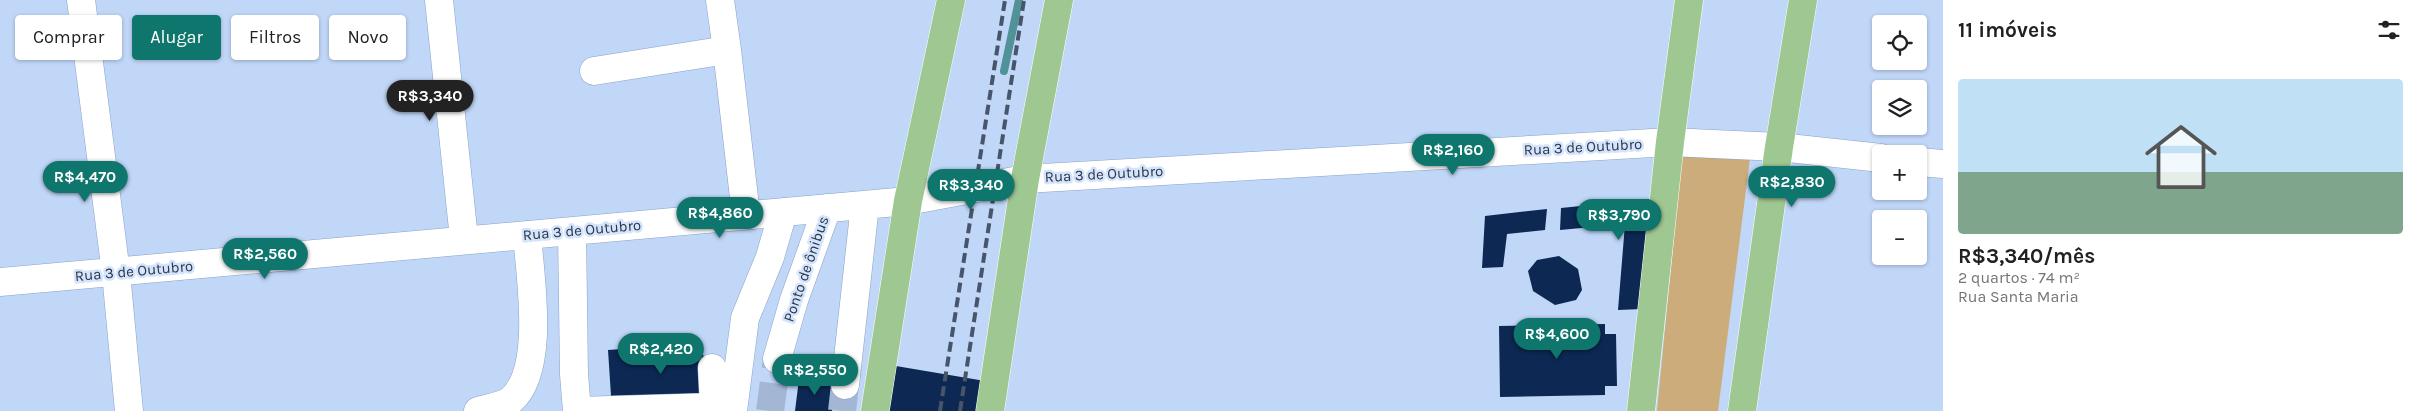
<!DOCTYPE html>
<html lang="pt">
<head>
<meta charset="utf-8">
<style>
  body { margin:0; font-family:Karla,sans-serif; background:#f6f6f6; color:#202124; height:100vh; display:flex; flex-direction:column; font-size:19px; white-space:nowrap }
  * { box-sizing:border-box; margin:0 }
  p { font-size:16px; color:#757577 }
  .icon { flex:none; width:28px; height:28px; fill:none; stroke:currentColor; stroke-width:2; stroke-linecap:round; stroke-linejoin:round }
  .map { position:relative; flex:1; overflow:hidden }
  .panel { display:flex; flex-direction:column; background:#fff; width:475px }
  .panel>* { flex:none }
  .hud { position:absolute; left:15px; top:15px; width:475px; height:45px; display:flex; gap:10px }
  .fabs { position:absolute; left:1872px; top:15px; display:grid; gap:10px }
  .fabs a { display:grid; place-items:center; width:55px; height:55px; border-radius:5px; background:#fff; box-shadow:0 1px 4px #0004; font-size:25px }
  .price { position:absolute; translate:-50% -42px; padding:0 11px; border-radius:18px; background:#0f766e; color:#fff; font-size:16px; line-height:32px; filter:drop-shadow(0 1px 2px #0008) }
  .price::after { content:''; position:absolute; left:50%; top:30px; width:15px; height:11px; margin-left:-8px; background:inherit; clip-path:polygon(0 0,100% 0,50% 100%) }
  .price.active { background:#222; color:#fff }
  ul { padding:0; list-style:none }
  li { display:grid; align-content:center; gap:10px; height:265px; padding:0 15px }
  li+li { border-top:1px solid #e0e0e0 }
  li span { display:grid; place-items:center; height:155px; border-radius:5px; color:#555 }
  li>.icon { margin-inline-start:auto }
  span .icon { width:90px; height:90px; fill:#fffc; stroke-width:1 }
  li b { font-size:21px }
  h2 { display:flex; justify-content:space-between; align-items:center; height:60px; padding:0 15px; font-size:21px }
  .pill { padding:0 18px; border-radius:5px; background:#fff; box-shadow:0 1px 4px #0004; font-size:18px; line-height:45px }
  .pill.active { background:#0f766e; color:#fff }
  main { display:flex; flex:1; min-height:0 }
  .map>svg:first-child { display:block }
  .green { fill:#cbac7a }
  .lines { fill:none; stroke-linecap:round; stroke-linejoin:round }
  .stream { stroke:#519299; stroke-width:8 }
  .building { fill:#0c2853 }
  .minor-tunnel { stroke:#a3b7d4; stroke-width:28; stroke-dasharray:28 14; stroke-linecap:butt }
  .minor-casing { stroke:#88a2c8; stroke-width:29 }
  .major-casing { stroke:#fff; stroke-width:29 }
  .minor { stroke:#fff; stroke-width:28 }
  .major { stroke:#9fc792; stroke-width:28 }
  .rail { stroke:#485468; stroke-width:4; stroke-dasharray:10 5; stroke-linecap:butt }
  .labels { text-anchor:middle; stroke-width:5; stroke-linejoin:round; paint-order:stroke }
  .street-label { font-size:15px; fill:#2c3646; stroke:#d3e4fc }
</style>
</head>
<body>
<main>
<div class="map">
<svg width="1943" height="411" viewBox="0 0 1943 411">
  <rect width="100%" height="100%" fill="#c1d7f8"/>
  <path class="green" d="M1682,155L1750,158L1718,411H1657Z"/>
  <g class="lines">
    <path class="stream" d="M1004,71L1019,0"/>
  </g>
  <path class="building" d="M1650,199L1642,309L1618,310L1625,224L1560,230L1561,208Z
    M1547,209L1545,230L1507,234L1503,267L1482,268L1485,216Z
    M1559,256L1578,269L1582,290L1576,300L1555,305L1533,291L1528,271L1537,260Z
    M1605,324V334H1616L1617,386H1605V395L1500,397L1499,326Z
    M690,344L739,386L612,411L608,350Z
    M890,365L985,381L980,411H882Z
    M799,379L836,384L832,411H795Z"/>
  <g class="lines">
    <path class="minor-tunnel" d="M770,411L777,359
      M842,411L845,385"/>
    <g class="minor-casing">
      <path id="minor" d="M81,0L116,273L129,411
        M439,0L464,239
        M720,0L727,50
        M594,71L727,50L746,215
        M1919,162L1943,164
        M572,231L574,374L577,411L714,407L712,368
        M0,282L908,201L1025,179L1670,142L1779,147L1881,158
        M777,359L794,300L827,208
        M845,385L865,205
        M478,411C487,408 504,406 511,400C546,370 530,276 527,235
        M733,411L745,318L770,257L783,212"/>
    </g>
    <g class="major-casing">
      <path id="major" d="M875,411L908,201L951,0
        M990,411L1025,179L1059,0
        M1641,411L1670,142L1689,0
        M1742,411L1779,147L1803,0"/>
    </g>
    <use href="#minor" class="minor"/>
    <use href="#major" class="major"/>
    <path class="rail" d="M940,411L1005,0
      M960,411L1024,0"/>
  </g>
  <g class="labels">
    <g class="street-label">
      <text transform="translate(1583 147) rotate(-3)" y="5">Rua 3 de Outubro</text>
      <text transform="translate(1104 174) rotate(-3)" y="5">Rua 3 de Outubro</text>
      <text transform="translate(582 230) rotate(-5)" y="5">Rua 3 de Outubro</text>
      <text transform="translate(806 269) rotate(-71)" y="5">Ponto de ônibus</text>
      <text transform="translate(134 271) rotate(-5)" y="5">Rua 3 de Outubro</text>
    </g>
  </g>
</svg>
<div class="fabs">
<a><svg class="icon" aria-label="locate" viewBox="0 0 24 24"><circle cx="12" cy="12" r="6"/><path d="M12 2v4M12 18v4M2 12h4M18 12h4"/></svg></a>
<a><svg class="icon" aria-label="layers" viewBox="0 0 24 24"><path d="M12 4l9 5-9 5-9-5zM3 14l9 5 9-5"/></svg></a>
<a>+</a>
<a>−</a>
</div>
<b class="price active" style="left:430px;top:122px">R$3,340</b>
<b class="price" style="left:1453px;top:176px">R$2,160</b>
<b class="price" style="left:85px;top:203px">R$4,470</b>
<b class="price" style="left:1792px;top:208px">R$2,830</b>
<b class="price" style="left:971px;top:211px">R$3,340</b>
<b class="price" style="left:720px;top:239px">R$4,860</b>
<b class="price" style="left:1619px;top:241px">R$3,790</b>
<b class="price" style="left:265px;top:280px">R$2,560</b>
<b class="price" style="left:1557px;top:360px">R$4,600</b>
<b class="price" style="left:661px;top:375px">R$2,420</b>
<b class="price" style="left:815px;top:396px">R$2,550</b>
<div class="hud">
<a class="pill">Comprar</a>
<a class="pill active">Alugar</a>
<a class="pill">Filtros</a>
<a class="pill">Novo</a>
</div>
</div>
<section class="panel">
<h2>11 imóveis<svg class="icon" aria-label="filters" viewBox="0 0 24 24"><path d="M4 7h16M4 17h16"/><circle cx="9" cy="7" r="2"/><circle cx="15" cy="17" r="2"/></svg></h2>
<ul>
<li><span style="background:linear-gradient(#bfe0f5 60%,#7fa58c 0)"><svg class="icon" aria-label="home" viewBox="0 0 24 24"><path d="M3 11l9-7 9 7M6 9v11h12V9"/></svg></span><div><b>R$3,340/mês</b><p>2 quartos · 74 m²</p><p>Rua Santa Maria</p></div></li>
</ul>
</section>
</main>
</body>
</html>
